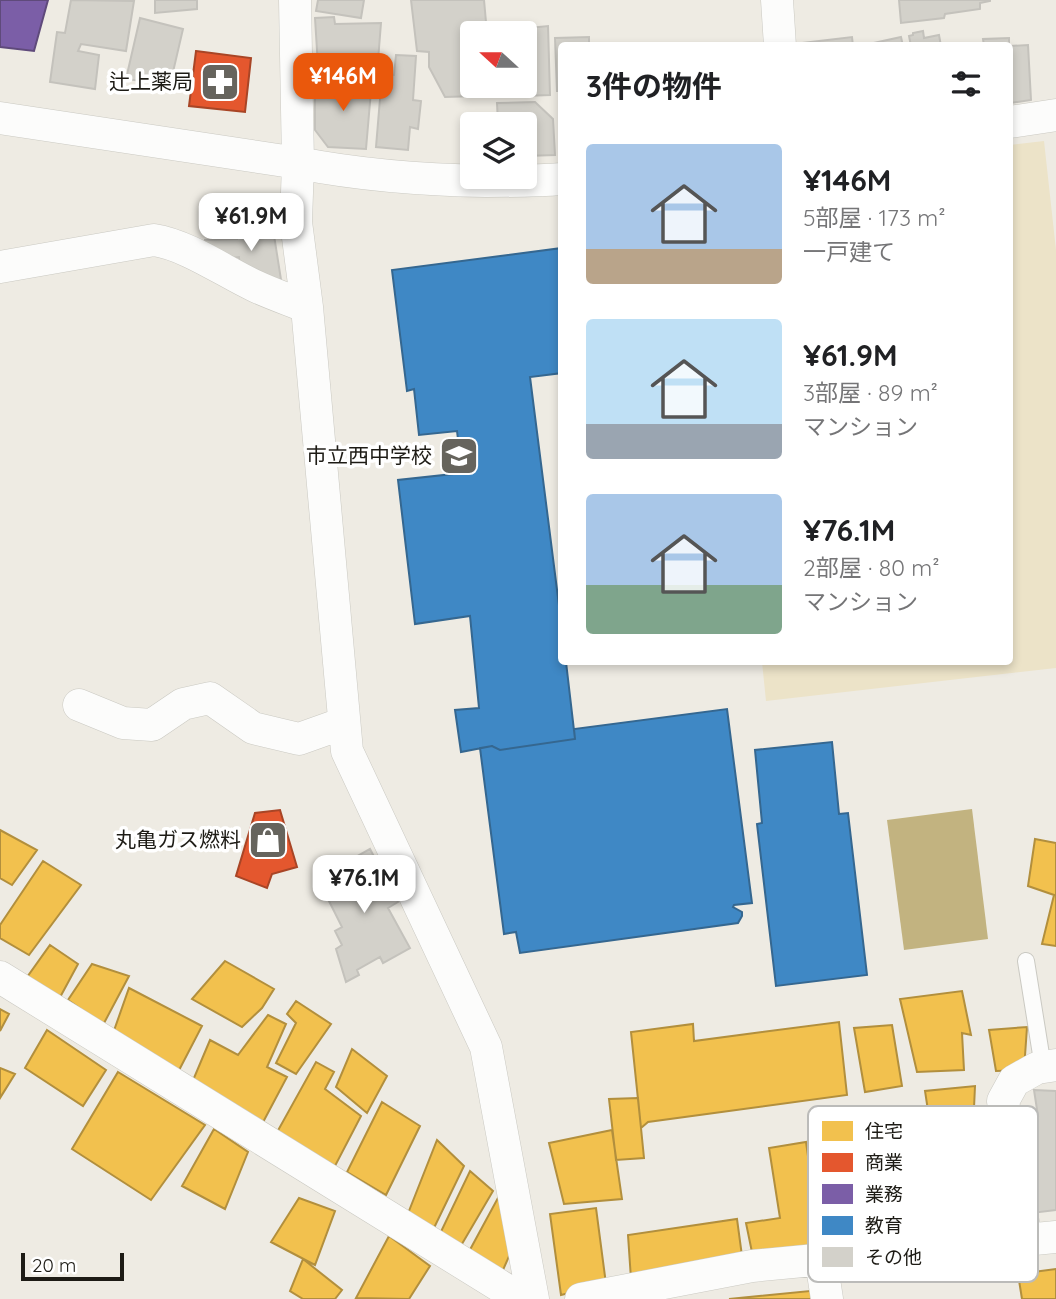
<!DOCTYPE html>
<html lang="ja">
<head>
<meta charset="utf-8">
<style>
  body { margin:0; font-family:Quicksand,"Noto Sans JP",sans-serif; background:#f2f2f2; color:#202124; height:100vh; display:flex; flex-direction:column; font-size:26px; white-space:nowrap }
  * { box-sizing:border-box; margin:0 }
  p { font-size:23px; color:#757577 }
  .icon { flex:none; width:38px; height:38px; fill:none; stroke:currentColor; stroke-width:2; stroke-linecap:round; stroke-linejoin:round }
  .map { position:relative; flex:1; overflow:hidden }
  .side { position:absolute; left:558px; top:42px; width:455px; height:623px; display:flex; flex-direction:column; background:#fff; border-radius:7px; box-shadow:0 4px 10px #0003 }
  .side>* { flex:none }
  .needle { width:46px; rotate:291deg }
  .tools { position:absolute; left:460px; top:21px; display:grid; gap:14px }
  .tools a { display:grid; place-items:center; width:77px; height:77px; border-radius:7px; background:#fff; box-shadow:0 4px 10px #0003; font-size:35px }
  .scale { position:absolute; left:21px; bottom:18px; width:103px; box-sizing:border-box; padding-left:7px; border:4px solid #1d1b15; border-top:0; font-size:19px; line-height:24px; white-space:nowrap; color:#1d1b15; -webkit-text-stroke:5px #fff; paint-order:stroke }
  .price { position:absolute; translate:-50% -60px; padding:0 16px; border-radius:14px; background:#fff; color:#222; font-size:23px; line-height:46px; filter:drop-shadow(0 2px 4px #0008) }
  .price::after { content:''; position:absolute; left:50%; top:42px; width:21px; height:16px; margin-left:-10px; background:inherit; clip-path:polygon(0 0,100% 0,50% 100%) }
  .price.current { background:#ea580c; color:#fff }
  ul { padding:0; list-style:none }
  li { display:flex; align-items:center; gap:21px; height:175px; padding:0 28px }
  li span { display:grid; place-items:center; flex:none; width:196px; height:140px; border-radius:7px; color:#555 }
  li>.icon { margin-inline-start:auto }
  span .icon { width:84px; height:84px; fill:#fffc; stroke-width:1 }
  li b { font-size:30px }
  h2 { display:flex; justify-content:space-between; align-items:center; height:84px; padding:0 28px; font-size:30px }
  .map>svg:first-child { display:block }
  .green { fill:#ece3c8 }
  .water { fill:#c2b380 }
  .homes { fill:#f2c14e; stroke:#b28f3d; stroke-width:2 }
  .shops { fill:#e4572e; stroke:#a84526; stroke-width:2 }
  .offices { fill:#7b5ea7; stroke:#5f4a7b; stroke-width:2 }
  .schools { fill:#3f88c5; stroke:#356790; stroke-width:2 }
  .building { fill:#d3d1ca; stroke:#c4c2bc; stroke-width:2 }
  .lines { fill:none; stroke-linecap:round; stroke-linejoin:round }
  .service-casing { stroke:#cac9c2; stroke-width:18 }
  .minor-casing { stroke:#cac9c2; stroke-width:33 }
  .service { stroke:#fcfcfb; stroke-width:16 }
  .minor { stroke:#fcfcfb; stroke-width:32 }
  .labels { text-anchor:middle; stroke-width:7; stroke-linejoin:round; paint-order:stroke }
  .poi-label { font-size:21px; fill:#1d1b15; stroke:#fff; text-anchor:end }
  .key { fill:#fff; stroke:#bbbbb9; stroke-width:2 }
  .key-label { font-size:19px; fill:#1d1b15 }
</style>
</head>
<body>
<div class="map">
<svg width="1056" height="1299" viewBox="0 0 1056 1299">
  <rect width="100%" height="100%" fill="#eeebe3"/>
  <path class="green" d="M1044,141L1056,250V668L766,701L762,662H1010V145Z"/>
  <path class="water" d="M972,809L988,939L904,950L887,820Z"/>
  <path class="homes" d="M0,830L37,850L12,885L0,878Z
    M1035,839L1056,843V946L1042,944L1054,895L1028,886Z
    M43,861L81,885L29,955L0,938V925Z
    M50,945L78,964L58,1001L25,980Z
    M225,961L274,989L262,1008L242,1027L192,999Z
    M92,964L129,976L103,1025L68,1000Z
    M129,988L202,1026L176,1076L111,1039Z
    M962,991L971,1035L962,1033L964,1070L917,1072L900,999Z
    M296,1001L331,1024L296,1074L276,1063L296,1023L287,1014Z
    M0,1009L9,1014L0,1031Z
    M268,1015L286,1024L267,1067L287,1077L261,1126L191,1085L210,1040L238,1055Z
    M839,1022L847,1095L648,1122L641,1128L631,1032L693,1024L694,1041Z
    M892,1025L902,1086L865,1092L854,1028Z
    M1027,1027L1024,1070L996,1071L989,1030Z
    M47,1030L106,1070L83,1106L25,1068Z
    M352,1049L387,1076L367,1113L336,1087Z
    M316,1062L334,1072L325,1089L361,1116L335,1166L276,1134Z
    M0,1068L15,1074L0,1098Z
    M118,1072L205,1125L151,1200L72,1149Z
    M975,1086L973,1130L932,1137L925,1091Z
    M638,1098L644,1158L616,1160L609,1099Z
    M382,1102L420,1126L386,1195L347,1172Z
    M214,1129L248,1152L225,1209L182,1186Z
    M612,1130L622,1199L564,1204L549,1143Z
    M437,1140L464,1166L432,1232L407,1216Z
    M806,1142L821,1247L753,1257L746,1223L780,1218L769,1148Z
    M470,1171L493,1191L459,1249L437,1240Z
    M499,1196L514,1245L499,1279L465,1259Z
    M299,1198L335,1211L315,1265L271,1242Z
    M596,1208L606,1284L561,1295L550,1214Z
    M737,1219L742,1256L631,1279L628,1235Z
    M389,1236L430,1266L409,1299L356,1298Z
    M303,1259L342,1290L335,1299H303L290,1291Z
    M1056,1269V1299H1022L1018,1274Z
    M820,1290L821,1299H729Z"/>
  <path class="shops" d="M196,51L251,58L245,112L189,106Z
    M280,810L297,867L272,874L267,888L236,876L255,813Z"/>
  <path class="offices" d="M0,0H48L34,51L0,47Z"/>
  <path class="schools" d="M562,248V373L530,377L562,629V662H566L575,739L500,750L492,746L461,752L455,710L479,708L470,616L415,624L398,480L462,473L457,431L419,435L414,389L407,391L392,270Z
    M727,709L752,903L734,905L733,907L742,912V916L738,923L520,953L516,932L504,934L480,748L492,746L500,750L575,739L574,729Z
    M832,742L839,814L848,813L867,975L776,986L757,824L762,823L755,750Z"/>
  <path class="building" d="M71,0L134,1L126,51L81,44L78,51L99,55L95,89L50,82L57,32L65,33Z
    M155,0H197V9L155,13Z
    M318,0H364L361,18L316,11Z
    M411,0H484L487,33H472V86H480L477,96L445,97L429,67V52L417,51Z
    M899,0H990V1L980,3V9L945,14L944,18L901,23Z
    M334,17L335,24L381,23L377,73H339V66H318L315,18Z
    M140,18L183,29L170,85L126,79Z
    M548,26L550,95L496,97L495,86H525V35L529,28Z
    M923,31L924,38L939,35L941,46H911L909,36L913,35V33Z
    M589,37V46H562V91H557L555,38Z
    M852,37L853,46H803V43Z
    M901,37L903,46H860Z
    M1009,38V46H984L983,39Z
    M1028,45L1031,100L1010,103V46Z
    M396,55L416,56L413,100L421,101L418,129L410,127L408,150L376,147L382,75H394Z
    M372,79L366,149L328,147L315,130V83Z
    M535,102L553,119L555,155L525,156V124H498L497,103Z
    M273,229L282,286L240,269L239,257L221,259L205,250V240L237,239V232Z
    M370,849L398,902L388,908L410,948L383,963L380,957L357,970L359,975L346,982L336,949L342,945L335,931L342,927L325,893L333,888L326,874Z
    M1034,1090L1056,1091V1210L1032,1213L1018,1114L1038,1116Z"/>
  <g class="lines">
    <g class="service-casing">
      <path id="service" d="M1026,961L1043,1067"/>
    </g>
    <g class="minor-casing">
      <path id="minor" d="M295,0L298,163L296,222L307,307L347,751L486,1047L533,1299
        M777,0L780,46
        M0,118L298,163C360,175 423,180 486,181C512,181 536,181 562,179
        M1010,122L1056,115
        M0,267L154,240C187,245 225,272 255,286C272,294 290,300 307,307
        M79,705L123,723L152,725L183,704L210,698L253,728L299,739L344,723
        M0,977L521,1299
        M1026,1240L1003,1101L1014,1081L1037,1068L1056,1065
        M821,1260L827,1299
        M581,1299L752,1266L1056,1237"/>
    </g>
    <use href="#service" class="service"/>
    <use href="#minor" class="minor"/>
  </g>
  <defs>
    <g id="pharmacy-square" transform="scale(2.0125)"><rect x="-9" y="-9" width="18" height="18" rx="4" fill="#66645d" stroke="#fff"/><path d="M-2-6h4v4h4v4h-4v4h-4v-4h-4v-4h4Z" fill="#fff"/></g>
    <g id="school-square" transform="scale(2.0125)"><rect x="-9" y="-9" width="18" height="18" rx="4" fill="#66645d" stroke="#fff"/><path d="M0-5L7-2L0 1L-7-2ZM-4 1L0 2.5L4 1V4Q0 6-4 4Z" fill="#fff"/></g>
    <g id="shop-square" transform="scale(2.0125)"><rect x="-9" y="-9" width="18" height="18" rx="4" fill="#66645d" stroke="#fff"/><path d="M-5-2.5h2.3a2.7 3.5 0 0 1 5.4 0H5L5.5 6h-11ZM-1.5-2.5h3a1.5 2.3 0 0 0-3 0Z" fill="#fff"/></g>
  </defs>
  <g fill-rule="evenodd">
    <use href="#pharmacy-square" x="220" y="82"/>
    <use href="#school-square" x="459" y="456"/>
    <use href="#shop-square" x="268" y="840"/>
  </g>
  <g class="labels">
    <g class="poi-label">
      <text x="193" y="89">辻上薬局</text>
      <text x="432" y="463">市立西中学校</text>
      <text x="241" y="847">丸亀ガス燃料</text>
    </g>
  </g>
  <rect x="808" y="1106" width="230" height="176" rx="10" class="key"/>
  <rect x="822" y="1121" width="31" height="20" fill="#f2c14e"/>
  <rect x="822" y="1153" width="31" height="19" fill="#e4572e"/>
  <rect x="822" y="1184" width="31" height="20" fill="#7b5ea7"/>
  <rect x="822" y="1216" width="31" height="19" fill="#3f88c5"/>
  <rect x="822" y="1247" width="31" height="20" fill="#d3d1ca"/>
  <g class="key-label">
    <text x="865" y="1138">住宅</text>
    <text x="865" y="1169">商業</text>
    <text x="865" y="1201">業務</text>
    <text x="865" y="1232">教育</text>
    <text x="865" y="1264">その他</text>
  </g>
</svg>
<div class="tools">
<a><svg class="needle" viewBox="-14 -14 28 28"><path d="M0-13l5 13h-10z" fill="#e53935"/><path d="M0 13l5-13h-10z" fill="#757577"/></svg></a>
<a><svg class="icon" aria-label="layers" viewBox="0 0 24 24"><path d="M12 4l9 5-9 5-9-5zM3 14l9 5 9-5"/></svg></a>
</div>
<div class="scale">20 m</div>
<b class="price current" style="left:343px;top:113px">¥146M</b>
<b class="price" style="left:251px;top:253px">¥61.9M</b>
<b class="price" style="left:364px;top:915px">¥76.1M</b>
<section class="side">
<h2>3件の物件<svg class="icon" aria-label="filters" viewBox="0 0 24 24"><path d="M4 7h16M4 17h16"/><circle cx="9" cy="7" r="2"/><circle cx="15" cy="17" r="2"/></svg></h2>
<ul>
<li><span style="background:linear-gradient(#a9c7e8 75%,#b9a48a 0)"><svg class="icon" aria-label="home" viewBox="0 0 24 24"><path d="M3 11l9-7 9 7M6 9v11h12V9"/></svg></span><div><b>¥146M</b><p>5部屋 · 173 m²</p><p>一戸建て</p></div></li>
<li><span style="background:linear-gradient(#bfe0f5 75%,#9aa5b1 0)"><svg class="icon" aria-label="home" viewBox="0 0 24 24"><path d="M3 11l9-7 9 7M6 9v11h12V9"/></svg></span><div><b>¥61.9M</b><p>3部屋 · 89 m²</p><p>マンション</p></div></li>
<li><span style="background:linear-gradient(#a9c7e8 65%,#7fa58c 0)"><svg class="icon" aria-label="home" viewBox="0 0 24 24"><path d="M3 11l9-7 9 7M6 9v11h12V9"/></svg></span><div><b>¥76.1M</b><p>2部屋 · 80 m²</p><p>マンション</p></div></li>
</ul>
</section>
</div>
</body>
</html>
